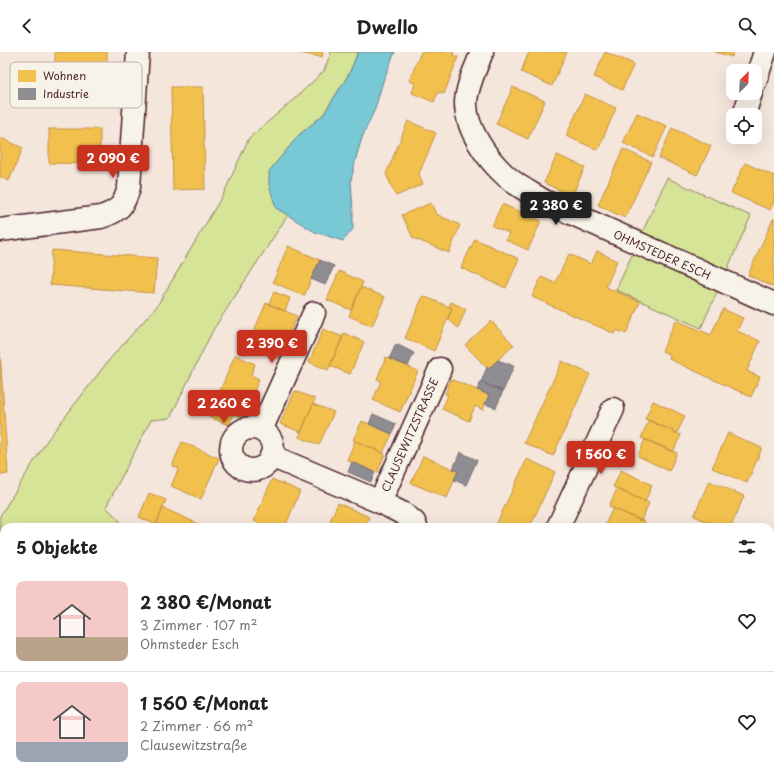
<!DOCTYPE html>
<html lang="de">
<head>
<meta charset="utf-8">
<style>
  body { margin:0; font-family:"Playpen Sans",sans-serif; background:#f2f2f2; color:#222; height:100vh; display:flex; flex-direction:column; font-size:15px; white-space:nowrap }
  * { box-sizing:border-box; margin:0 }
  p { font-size:13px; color:#767676 }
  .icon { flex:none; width:22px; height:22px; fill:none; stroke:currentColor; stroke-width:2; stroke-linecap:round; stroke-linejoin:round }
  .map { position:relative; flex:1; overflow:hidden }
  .side { position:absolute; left:0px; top:471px; width:774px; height:256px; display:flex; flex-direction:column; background:#fff; border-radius:12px 12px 0 0; box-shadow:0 4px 16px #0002 }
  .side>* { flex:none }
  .needle { width:26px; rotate:24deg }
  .controls { position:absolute; left:726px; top:12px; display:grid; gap:8px }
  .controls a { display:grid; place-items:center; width:36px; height:36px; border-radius:8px; background:#fff; box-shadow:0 4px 16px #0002; font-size:20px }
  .price { position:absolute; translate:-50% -34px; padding:0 9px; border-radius:4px; background:#c8321e; color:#fff; font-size:13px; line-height:26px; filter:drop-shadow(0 1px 2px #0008) }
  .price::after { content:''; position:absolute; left:50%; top:24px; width:12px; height:9px; margin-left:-6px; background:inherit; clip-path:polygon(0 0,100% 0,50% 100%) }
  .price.selected { background:#222; color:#fff }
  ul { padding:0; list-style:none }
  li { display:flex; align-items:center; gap:12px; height:100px; padding:0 16px }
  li+li { border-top:1px solid #e0e0e0 }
  li span { display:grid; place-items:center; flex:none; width:112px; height:80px; border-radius:8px; color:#555 }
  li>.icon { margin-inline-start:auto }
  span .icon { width:48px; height:48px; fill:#fffc; stroke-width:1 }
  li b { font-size:17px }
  h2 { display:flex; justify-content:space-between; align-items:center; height:48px; padding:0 16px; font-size:17px }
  header { display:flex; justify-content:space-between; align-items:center; height:52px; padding:0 16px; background:#fff; font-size:18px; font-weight:700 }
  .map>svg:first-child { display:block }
  .green { fill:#d6e497; stroke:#908261 }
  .water { fill:#79c8d6; stroke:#668492 }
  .homes { fill:#f2c14e; stroke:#c09044 }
  .industry { fill:#8d8d92; stroke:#796c73 }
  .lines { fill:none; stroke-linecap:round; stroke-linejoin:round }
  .service-casing { stroke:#4a1f2b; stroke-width:15 }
  .minor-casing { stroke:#4a1f2b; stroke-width:25 }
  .service { stroke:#f7f3e8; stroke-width:12 }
  .minor { stroke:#f7f3e8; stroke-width:22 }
  .labels { text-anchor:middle; stroke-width:4; stroke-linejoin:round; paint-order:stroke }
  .street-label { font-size:11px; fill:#4a1f2b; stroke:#f7f3e8 }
  .key { fill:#f7f3e8; stroke:#c3b3af; stroke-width:1 }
  .key-label { font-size:11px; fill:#4a1f2b }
</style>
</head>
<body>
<header><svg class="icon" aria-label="back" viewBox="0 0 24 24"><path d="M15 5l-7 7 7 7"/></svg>Dwello<svg class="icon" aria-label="search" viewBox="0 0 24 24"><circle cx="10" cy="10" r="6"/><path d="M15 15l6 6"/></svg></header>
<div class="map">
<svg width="774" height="727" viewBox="0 0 774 727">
  <rect width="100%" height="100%" fill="#f5e6dc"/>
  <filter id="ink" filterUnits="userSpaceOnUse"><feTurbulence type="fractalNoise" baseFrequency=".025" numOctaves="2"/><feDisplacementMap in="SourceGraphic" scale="8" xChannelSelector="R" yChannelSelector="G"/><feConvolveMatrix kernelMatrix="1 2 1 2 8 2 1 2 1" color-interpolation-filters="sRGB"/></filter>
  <g filter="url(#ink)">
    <path class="green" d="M331,0H358L349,22L323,63L299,83L276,156L288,163L213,278L170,366L151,368L106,455L126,475H4V723H49L50,727H0V464L48,387L109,308L157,254L224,141L249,86L291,50L324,19Z
      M667,126L751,164L701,276L616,238Z"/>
    <path class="water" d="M358,0H395L383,29L375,57L363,83L357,102L351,128L353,160V177L343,189L315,180L276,156L269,133V119L299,83L323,63L349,22Z"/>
    <path class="homes" d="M55,0H107V37L55,36Z
      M292,0H323L322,5Z
      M421,0H454L453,3L458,5L444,42L438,40L434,50L412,41L415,31L409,29Z
      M529,0H567L552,34L521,20Z
      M605,0L634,12L622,38L594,25Z
      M715,0H733L732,5Z
      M171,35H203L205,137L173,138Z
      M513,35L545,49L528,87L496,72Z
      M585,42L616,56L598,98L566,84Z
      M637,61L667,74L653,105L623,91Z
      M408,69L436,81L419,122L423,132L396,144L386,122Z
      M672,76L711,94L697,123L659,106Z
      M49,77H100V112L49,111Z
      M1,86L23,96L9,129L0,125V90Z
      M623,97L651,110L625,166L598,153Z
      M557,103L585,115L572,144L544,131Z
      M745,111L774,124V149L770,158L731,141Z
      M431,151L436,162L460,173L449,201L413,186L402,163Z
      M502,152L541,169L528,198L506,188L509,181L492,174Z
      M773,167H774V235L748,223Z
      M475,187L519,207L506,236L461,216Z
      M288,194L320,208L304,244L273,230Z
      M52,198L157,206L154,241L50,233Z
      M597,199L617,209L606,235L640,250L626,282L617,278L615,282L532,245L541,225L555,231L569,202L591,212Z
      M339,219L363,230L351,258L327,248Z
      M361,235L385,245L372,274L349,264Z
      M274,240L290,246L285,259L269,252Z
      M423,244L452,256L434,299L405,286Z
      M451,250L466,257L458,276L448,267L452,256L449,255Z
      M266,251L297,264L278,307L248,293Z
      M723,257L743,266L737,279L760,289L747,319L760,325L751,345L669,307L670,303L662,299L676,268L711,283Z
      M491,269L514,293L488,317L465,293Z
      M323,277L343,285L328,318L309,310Z
      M344,281L364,290L350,322L330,314Z
      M0,299L8,422L0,423Z
      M235,303L255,312L251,323L259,327L243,366L234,362L229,373L209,365Z
      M386,305L418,319L400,360L373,348L381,329L377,327Z
      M562,309L590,322L553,404L524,391Z
      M451,327L489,343L483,358L475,354L469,369L442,357L448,343L445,342Z
      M295,339L315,347L301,380L280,372Z
      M653,349L685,364L677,381L645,367Z
      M313,352L334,360L319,393L299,385Z
      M649,368L681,383L673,400L641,386Z
      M362,369L392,382L383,401L353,388Z
      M728,381L762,396L747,431L712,416Z
      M645,387L677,401L669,419L638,404Z
      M355,389L385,402L377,421L347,408Z
      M182,390L219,406L201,447L171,434L179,416L172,414Z
      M423,404L458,419L447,446L411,431Z
      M527,407L555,420L530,475H495Z
      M621,418L652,433L645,450L613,435Z
      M272,427L300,439L285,475H269L254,469Z
      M709,429L744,444L731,475H720L694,464Z
      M617,437L649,451L641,469L609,454Z
      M149,441L166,448L156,473L139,465Z
      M338,451L369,465L365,475H345L330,469Z
      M163,456L203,474V475H155Z
      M613,456L645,470L643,475H609L605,473Z
      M774,492V510L770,508V501Z
      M771,509L774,510V530L770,529V511Z
      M770,550L774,552V573L770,571Z
      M770,571L774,573V585L771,592L770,591Z
      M281,723H324L325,727H282Z
      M389,723H424V727H389Z
      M492,723H528L527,727H491Z
      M601,723H639L637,727H600Z"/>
    <path class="industry" d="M320,208L334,214L325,233L311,227Z
      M396,292L414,301L408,314L389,307Z
      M498,308L514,314L503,339L481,330L487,315L488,317Z
      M481,330L503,339L496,356L485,352L489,343L477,338Z
      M373,362L396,372L392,382L369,372Z
      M460,400L477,408L466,433L454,428L458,419L453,417Z
      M352,410L375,420L371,430L348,420Z"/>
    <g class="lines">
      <g class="service-casing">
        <path id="service" d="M688,723L691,724"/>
      </g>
      <g class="minor-casing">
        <path id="minor" d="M482,0C476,16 467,33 466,50C465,76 487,107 506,124C517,134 531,141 544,149L774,252
          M755,30L765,0
          M744,63L751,41
          M0,178L101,165C119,159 124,154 129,135L138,0
          M231 397a21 21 0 1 1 42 0a21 21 0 1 1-42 0Z
          M261,378L314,261
          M271,404L380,450L404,462L414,470L416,475
          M380,450L440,317
          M558,475L613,357
          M770,624H774
          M350,723V727"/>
      </g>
      <use href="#service" class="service"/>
      <use href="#minor" class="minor"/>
    </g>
  </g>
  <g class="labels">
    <g class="street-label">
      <text transform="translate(662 203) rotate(24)" y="4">OHMSTEDER ESCH</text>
      <text transform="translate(410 383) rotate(-66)" y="4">CLAUSEWITZSTRASSE</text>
    </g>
  </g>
  <rect x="10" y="10" width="132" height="46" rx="6" class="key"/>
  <rect x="18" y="18" width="18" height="12" fill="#f2c14e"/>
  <rect x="18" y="36" width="18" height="12" fill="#8d8d92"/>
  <g class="key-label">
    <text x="43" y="28">Wohnen</text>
    <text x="43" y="46">Industrie</text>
  </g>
</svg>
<div class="controls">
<a><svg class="needle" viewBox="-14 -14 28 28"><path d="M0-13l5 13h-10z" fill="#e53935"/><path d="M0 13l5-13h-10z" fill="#767676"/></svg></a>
<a><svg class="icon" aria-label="locate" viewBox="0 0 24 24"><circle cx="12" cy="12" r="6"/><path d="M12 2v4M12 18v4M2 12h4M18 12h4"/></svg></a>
</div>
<b class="price" style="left:113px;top:127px">2 090 €</b>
<b class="price selected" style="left:556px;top:174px">2 380 €</b>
<b class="price" style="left:272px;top:312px">2 390 €</b>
<b class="price" style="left:224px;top:372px">2 260 €</b>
<b class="price" style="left:601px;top:423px">1 560 €</b>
<section class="side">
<h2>5 Objekte<svg class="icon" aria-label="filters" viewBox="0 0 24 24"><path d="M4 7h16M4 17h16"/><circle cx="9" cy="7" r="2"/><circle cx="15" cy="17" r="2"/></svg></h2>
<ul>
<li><span style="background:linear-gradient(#f6c9c9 70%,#b9a48a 0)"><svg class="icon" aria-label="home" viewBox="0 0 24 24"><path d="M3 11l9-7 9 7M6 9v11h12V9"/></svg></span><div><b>2 380 €/Monat</b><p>3 Zimmer · 107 m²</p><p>Ohmsteder Esch</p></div><svg class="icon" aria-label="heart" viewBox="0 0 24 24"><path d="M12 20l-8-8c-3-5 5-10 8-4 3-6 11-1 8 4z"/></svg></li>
<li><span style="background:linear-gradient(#f6c9c9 75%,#9aa5b1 0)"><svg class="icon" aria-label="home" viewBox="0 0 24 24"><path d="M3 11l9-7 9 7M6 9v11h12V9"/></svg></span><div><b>1 560 €/Monat</b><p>2 Zimmer · 66 m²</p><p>Clausewitzstraße</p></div><svg class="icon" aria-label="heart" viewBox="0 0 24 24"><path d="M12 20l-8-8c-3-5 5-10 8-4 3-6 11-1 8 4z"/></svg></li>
</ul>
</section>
</div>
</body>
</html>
